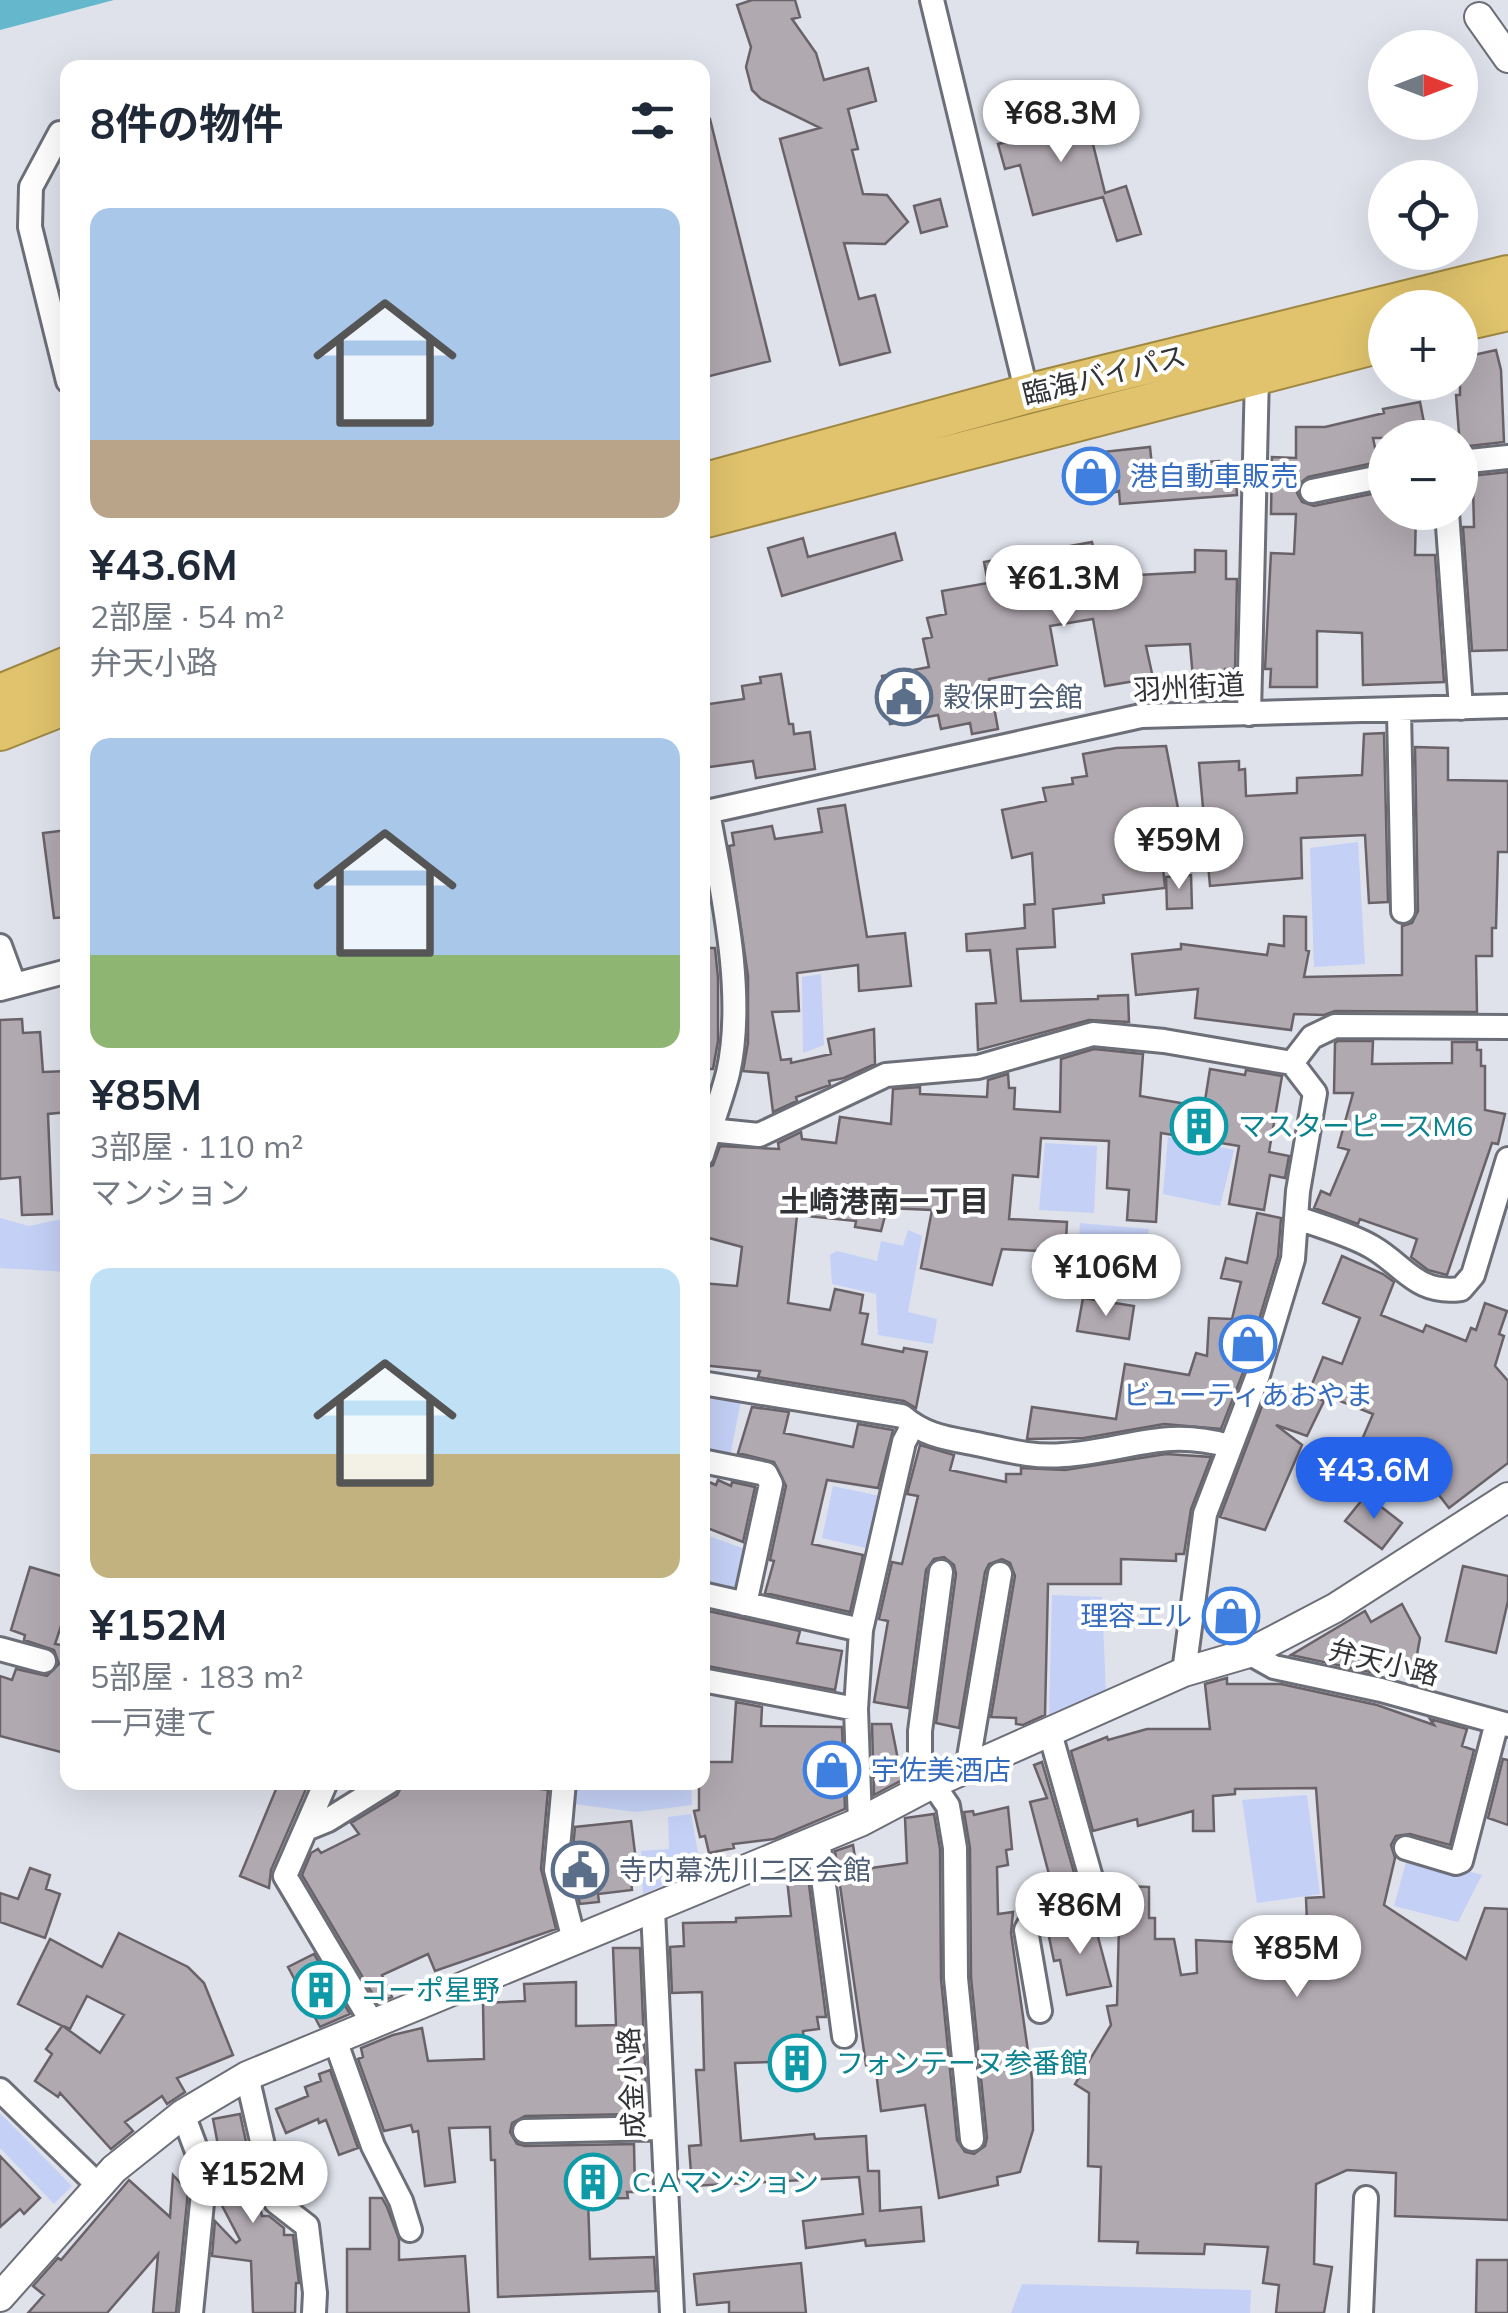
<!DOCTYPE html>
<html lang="ja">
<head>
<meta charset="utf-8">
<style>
  body { margin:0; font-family:Mulish,"Noto Sans JP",sans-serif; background:#f2f2f3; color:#1f2937; height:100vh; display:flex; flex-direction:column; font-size:38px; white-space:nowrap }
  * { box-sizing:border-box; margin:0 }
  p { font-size:32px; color:#747a83 }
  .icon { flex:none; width:55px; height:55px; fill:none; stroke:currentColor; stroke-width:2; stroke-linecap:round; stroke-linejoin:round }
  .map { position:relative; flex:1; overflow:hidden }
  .drawer { position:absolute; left:60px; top:60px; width:650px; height:1730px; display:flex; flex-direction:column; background:#fff; border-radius:20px; box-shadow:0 10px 40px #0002 }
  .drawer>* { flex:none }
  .needle { width:65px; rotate:90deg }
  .buttons { position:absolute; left:1368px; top:30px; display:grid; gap:20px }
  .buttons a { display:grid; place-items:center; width:110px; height:110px; border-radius:50%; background:#fff; box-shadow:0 10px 40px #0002; font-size:50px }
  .price { position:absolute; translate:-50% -85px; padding:0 22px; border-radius:35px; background:#fff; color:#222; font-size:32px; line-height:65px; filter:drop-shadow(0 2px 5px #0008) }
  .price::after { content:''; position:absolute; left:50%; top:60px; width:30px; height:22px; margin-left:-15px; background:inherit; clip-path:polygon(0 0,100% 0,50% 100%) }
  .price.current { background:#2563eb; color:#fff }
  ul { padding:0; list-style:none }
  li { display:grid; align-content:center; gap:20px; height:530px; padding:0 30px }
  li span { display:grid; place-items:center; height:310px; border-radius:20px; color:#555 }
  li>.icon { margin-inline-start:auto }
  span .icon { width:180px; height:180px; fill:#fffc; stroke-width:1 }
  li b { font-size:42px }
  h2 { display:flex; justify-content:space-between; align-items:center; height:120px; padding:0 30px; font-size:42px }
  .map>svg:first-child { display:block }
  .green { fill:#c4d0f6 }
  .water { fill:#65b8cc }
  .building { fill:#b1a9b0; stroke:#696369; stroke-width:2.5; fill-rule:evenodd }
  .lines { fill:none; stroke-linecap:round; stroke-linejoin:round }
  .minor-casing { stroke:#6d6f78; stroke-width:28 }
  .tertiary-casing { stroke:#6d6f78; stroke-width:32 }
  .trunk-casing { stroke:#9e8742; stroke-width:42 }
  .minor { stroke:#fff; stroke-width:22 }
  .tertiary { stroke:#fff; stroke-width:28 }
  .trunk { stroke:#e0c36c; stroke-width:38 }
  .labels { text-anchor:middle; stroke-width:8; stroke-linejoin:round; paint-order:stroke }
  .street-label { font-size:28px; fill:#323336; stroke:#fff }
  .shop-label { font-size:28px; fill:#366cbe; stroke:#fff; text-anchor:start }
  .service-label { font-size:28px; fill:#4e5e75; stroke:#fff; text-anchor:start }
  .culture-label { font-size:28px; fill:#0d838f; stroke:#fff; text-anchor:start }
  .neighbourhood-label { font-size:30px; font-weight:bold; fill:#323336; stroke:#fff }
</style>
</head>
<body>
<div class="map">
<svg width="1508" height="2313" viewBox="0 0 1508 2313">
  <rect width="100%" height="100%" fill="#dfe2eb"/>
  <path class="green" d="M1358,842L1365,964L1314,967L1310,848Z
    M821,974L824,1045L803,1053L802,977Z
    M1168,1137L1234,1150L1220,1206L1163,1194Z
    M1045,1143L1097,1146L1094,1213L1039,1210Z
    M0,1218L29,1226L67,1218V1272L0,1268Z
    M1080,1223L1149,1229L1140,1287L1077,1272Z
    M908,1230L922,1236L908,1312L937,1319L933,1344L878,1335L876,1294L832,1284L830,1255L837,1251L877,1261L881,1241L903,1246Z
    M702,1393L741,1401L730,1456L703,1451Z
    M833,1486L880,1496L866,1548L822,1538Z
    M703,1534L745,1549L735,1594L703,1584Z
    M1052,1595L1102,1597L1106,1696L1054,1718L1049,1716Z
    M574,1783H691L692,1805L636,1812L574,1804Z
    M1307,1795L1320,1894L1257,1903L1242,1800Z
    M691,1814L701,1869L643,1894L641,1851L669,1849L668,1817Z
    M1408,1855L1482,1875L1458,1922L1394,1906Z
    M0,2113L72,2186L54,2204L0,2148Z
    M1022,2284L1251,2290L1250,2313H1011Z"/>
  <path class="water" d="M0,0H114L0,30Z"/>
  <path class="building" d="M752,0H795L800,17L792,19L816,53L824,80L868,68L876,101L848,109L858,149L852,150L863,194L887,195L908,222L885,244L844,243L859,299L875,295L890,352L840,365L780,139L820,128L761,99L752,90L746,67L751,47L737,5Z
    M1061,98L1070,133L1089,128L1105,193L1126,186L1141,234L1117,241L1103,197L1033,215L1020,165L1005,169L998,144L1010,141L1003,112Z
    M710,119L770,361L702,378V120Z
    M940,199L947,226L921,233L914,206Z
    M1496,350L1501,370L1504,442L1460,447L1456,395H1460V358Z
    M1420,402L1427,438H1373L1378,462L1308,477L1298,485L1297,493L1302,502L1314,506L1381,492L1384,512H1416L1415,555H1435L1444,682L1363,685L1362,633L1317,631V687H1270L1271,669H1265L1271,553L1294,554L1296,514H1271L1272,457L1296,458V427H1325L1384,413L1383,409Z
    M1150,447L1152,466L1219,461L1220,469L1235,468L1237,495L1120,504L1119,491L1082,502L1071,461L1103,452Z
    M1508,472V650L1472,651L1463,527H1474L1473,487H1461L1460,477Z
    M895,533L902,560L782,596L768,548L803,538L808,557Z
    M1092,542L1099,577L1195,572V550L1226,551V579H1237L1235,669H1225L1226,688L1194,690L1190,644L1146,646L1153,678L1105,686L1093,619L1050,626L1057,665L989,679L998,729L972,734L970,723L941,729L938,715L890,724L882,676L929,667L923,639L932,637L927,618L946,614L942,591L988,583L984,562Z
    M781,674L789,724H793L794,734L810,732L815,769L756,778L753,761L702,768V705L744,699L742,686L761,683L760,677Z
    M1384,733L1388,902L1369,903L1365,835L1301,838L1302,878L1210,886L1199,763L1239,761V770L1245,769L1246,796L1297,793V778L1362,775L1364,734Z
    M1166,746L1182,829L1163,830L1164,837H1160L1165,888L1103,895L1104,903L1053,909L1055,947L1017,949L1021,1001L1098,999V996L1128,995L1129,1022L1089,1020L978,1050L976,1004L996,1003L990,950L967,951L966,934L1025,928L1024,905L1035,904L1032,853L1012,858L1002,810L1046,801L1043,788L1073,784L1072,778L1087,776L1083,754L1116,748Z
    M1415,747L1448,748V780L1508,781V852H1498L1496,928H1492V956H1476L1477,1012L1335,1011L1324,1015L1294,1014L1291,1030L1195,1018L1198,989L1136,995L1132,954L1181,949V944L1267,955L1269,944L1284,946V916L1306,917V950L1309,951L1304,977L1402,975V926L1412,923L1418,911Z
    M845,805L867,937L905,933L911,986L859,991L858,965L797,973L799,1011L772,1012L781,1060L791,1059V1063L831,1054L828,1039L874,1029L875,1064L844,1078L829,1081L830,1085L796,1097L797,1101L773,1112L768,1073L743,1071L748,1043V976L729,846L734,845L732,833L772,826L775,839L822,832L818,809Z
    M68,830V917L54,918L43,833Z
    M1191,875L1192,908L1167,909L1166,877Z
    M703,948H715L718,978V1041L713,1069H703Z
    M22,1019L23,1033L40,1032L43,1072L68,1071V1112L48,1114L52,1214L22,1215L20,1177L0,1179V1020Z
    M1338,1041H1373L1372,1064L1452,1063V1042H1477V1050H1481V1066H1485V1110L1505,1114L1498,1144L1492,1143L1447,1275L1428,1270L1411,1257L1417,1239L1360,1219L1358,1224L1314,1208L1321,1191L1330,1195L1349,1150L1338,1147L1353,1093H1334L1335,1043Z
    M1094,1049L1143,1054L1140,1096L1204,1107L1210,1069L1245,1075L1246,1070L1282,1076L1269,1152L1289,1156L1285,1178L1270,1175L1264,1210L1229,1204L1239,1146L1161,1133L1156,1222L1127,1220L1129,1190L1107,1188L1109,1141L1041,1138L1038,1177L1013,1175L1009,1219L1067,1222L1064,1280L1036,1278L1038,1251L1002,1249L992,1285L921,1268L932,1210L887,1208L881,1231L855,1227L856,1221L797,1215L788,1303L830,1310L835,1289L863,1295L860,1313L868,1314L862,1344L903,1352L904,1348L927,1352L916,1408L904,1401L758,1377L760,1371L702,1365V1283L737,1286L742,1247L702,1236L708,1210L702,1209V1170L713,1165L720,1146L779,1149L778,1143L801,1132L802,1139L836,1143L840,1117L891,1124L893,1089L920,1087V1094L987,1097L988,1080L1008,1074L1009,1088H1015L1014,1109L1060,1112L1061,1059Z
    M1257,1213L1281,1218L1278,1256L1244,1370L1221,1429L1164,1424L1084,1438L1027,1439L1032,1407L1116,1419L1125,1364L1189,1375L1196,1353L1207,1356L1209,1318L1232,1319L1241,1282L1221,1278L1226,1258L1247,1263Z
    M1342,1256L1383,1274L1394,1282L1381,1315L1423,1332L1426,1325L1466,1341L1471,1328L1476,1330L1485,1303L1507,1311L1499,1334L1504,1336L1495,1366L1508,1381V1463L1449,1508L1404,1450L1395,1472L1355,1456L1373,1414L1310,1389L1323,1357L1342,1364L1360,1318L1323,1303Z
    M1083,1298L1134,1306L1129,1339L1077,1331Z
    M1296,1388L1324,1401L1307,1436L1276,1425L1302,1445L1265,1530L1220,1517L1268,1390L1290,1399Z
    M752,1407L789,1412L784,1433L853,1447L858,1424L893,1430L878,1488L827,1480L812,1544L863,1555L850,1612L765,1593L774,1561L770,1560L786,1486L774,1462L738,1453Z
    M920,1445L954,1455L950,1470L1006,1482V1474H1021V1468L1065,1470L1166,1454L1211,1457L1191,1509L1184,1554H1176V1561L1121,1559V1584H1048L1045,1715L1023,1725L1016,1724V1718L991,1717L1015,1576L1010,1563L1002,1559L989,1564L985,1572L959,1728L936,1723L956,1574L954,1565L944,1557L934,1559L926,1570L908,1708L874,1702L888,1621L879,1619L892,1562L902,1564L918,1496L907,1494Z
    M702,1479L716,1485L718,1480L731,1486L732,1482L755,1487L743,1542L702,1526Z
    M1366,1495L1402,1523L1382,1549L1345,1521Z
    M1463,1566L1508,1576V1601L1496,1653L1446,1641Z
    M30,1567L68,1578V1605L55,1644L68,1646V1754L0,1736V1676L12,1680L16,1669L47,1676L59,1664L54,1650L24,1640L25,1635L11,1630Z
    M1402,1604L1420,1638L1412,1683L1398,1659L1374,1673L1291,1655L1365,1611L1371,1622Z
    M708,1611L800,1631L797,1643L842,1651L835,1690L702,1665V1632Z
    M1227,1678V1684H1281L1377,1705L1434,1725L1430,1719L1467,1729L1462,1746L1474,1750L1450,1845L1410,1834L1396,1836L1391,1845L1395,1858L1384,1905L1466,1959L1485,1908L1508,1909V2220L1395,2216L1396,2173L1347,2170L1316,2184L1314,2264L1332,2267L1324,2313H1276L1279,2285L1263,2283L1268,2247L1205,2244L1204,2254L1137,2253L1138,2242L1099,2241L1101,2167L1088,2166L1089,2093L1075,2084L1111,2025L1107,2006L1117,2005L1120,1886L1149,1887V1918H1155V1939H1174L1181,1975L1197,1973L1196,1940L1308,1946L1306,1898L1324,1897L1316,1788L1235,1789V1794L1213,1796L1214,1831H1193V1811L1138,1826L1137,1819L1093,1831L1071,1751L1107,1737L1108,1740L1147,1729H1210L1205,1684Z
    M736,1702L762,1707L761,1726L842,1727L845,1809L774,1839L733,1844L734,1848L709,1853L705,1836L700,1837L694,1811L699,1810V1782H702V1762H732Z
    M872,1724H891L902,1780L874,1795Z
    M1503,1759L1508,1760V1825L1488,1818Z
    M1042,1762L1075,1876L1051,1882L1030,1802L1047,1798L1034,1765Z
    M279,1782H309L271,1870L269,1888L240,1876Z
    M404,1782H489L548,1790L541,1869L556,1929L435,1971L428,1954L382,1975L392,1997L378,2003L302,1875L311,1853L318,1849L321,1853L359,1834L351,1823L397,1795Z
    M1008,1807L1012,1849L1006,1850L1008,1865L997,1867L998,1914L1013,1912L1011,1933L1032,2079L1033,2130L1020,2172L997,2177L998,2185L939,2198L925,2105L881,2111L875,2064L866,2065L835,1851L853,1845L857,1870L907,1863L905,1818L934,1814L940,1849L941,1979L957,2140L965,2152L974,2154L985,2146L987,2138L971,1977L970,1848L964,1812L973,1811L974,1815Z
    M631,1821L636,1861L629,1862L632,1890L598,1894L599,1902L580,1904L571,1869L575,1827Z
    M30,1868L50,1875L46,1889L60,1894L45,1938L0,1922V1893L18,1899Z
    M808,1877L826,2017H817L819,2029L803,2031L806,2061L735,2063L741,2141L814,2134L815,2139L866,2136L868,2171H879L880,2211L921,2207L924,2241L866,2246L865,2240L806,2248L803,2221L863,2214L859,2177L692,2186L689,2146L701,2145L696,2070H704L702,1992L672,1993L670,1947L684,1946L683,1923L736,1922V1918L791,1916L787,1879Z
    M1093,1918L1111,1986L1067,1995L1060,1960L1054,1961L1048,1932Z
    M119,1933L188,1967L204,1983L233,2055L177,2078L185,2092L167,2104L162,2096L125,2122L133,2131L111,2149L60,2093L58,2097L35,2081L52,2054L46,2049L62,2026L18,2004L50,1939L102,1967ZM87,1996L124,2015L100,2053L63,2026L70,2029Z
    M613,1948H640L646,2091H638L639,2114L525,2116L512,2123L510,2132L517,2144L525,2146L634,2144L635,2192H627L628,2198L588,2199L590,2259L654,2257L656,2291L498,2297L495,2160H491L490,2127L449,2128L455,2182L425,2186L418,2131L413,2132L411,2125L384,2131L358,2059L363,2057L361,2048L393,2035L422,2028L428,2061L484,2059L483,2003L525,2001L524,1984L576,1982V2026L616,2025Z
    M314,1954L350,2014L320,2027L288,1967Z
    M330,2070L358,2148L339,2155L326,2120L319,2123L318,2119L286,2133L276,2109L308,2096L305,2087L321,2081L319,2074Z
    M240,2114L262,2216H269L284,2228V2235H293L299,2283H296L295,2313H253L251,2261L212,2256L215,2221L236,2243L240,2240L218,2198V2166H222L213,2119Z
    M0,2156L40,2198L24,2214L20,2209L0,2227Z
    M173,2175L188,2191L176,2313H153L158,2254L107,2313H28L44,2295L33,2286L58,2258L61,2260L129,2180L170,2217Z
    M370,2198H382L387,2207L399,2239V2260L465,2256L469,2313H347V2249H370Z
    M1477,2260H1508V2313H1476Z
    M801,2263L806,2313H729V2302L697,2305L694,2274Z"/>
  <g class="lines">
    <g class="minor-casing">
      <path id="minor" d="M932,0L1027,394
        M60,133L31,187L30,227L68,381
        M1460,462L1508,457
        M1312,491L1385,476
        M1447,512L1461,708
        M1399,710L1403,911
        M1249,714L1257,374
        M702,813L1141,716L1508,706
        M0,946L14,984
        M0,989L68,971
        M1292,1063L1312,1037L1335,1026L1508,1027
        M710,1130L759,1135L886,1075L978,1067L1093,1034L1164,1041L1292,1063L1315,1093L1298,1191L1293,1259L1258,1375L1205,1514L1184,1672
        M702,1155C710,1128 721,1101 728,1073C746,994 722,891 708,812
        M1298,1218C1322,1227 1350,1234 1372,1247C1404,1265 1416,1295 1461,1289L1473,1275L1508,1159
        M702,1383L902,1416C924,1435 945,1438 972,1443C1002,1449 1032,1458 1063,1455C1127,1451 1163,1427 1229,1446
        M702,1461L766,1474L771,1484L745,1604
        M941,1572L920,1731V1765L948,1806L955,1848L956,1978L972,2139
        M702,1594L861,1630
        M0,1649L44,1661
        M1249,1653L1274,1667L1381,1690L1508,1725
        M702,1680L856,1709
        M967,1769L1000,1574
        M326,1782L285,1876L373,2024
        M564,1782L556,1870L574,1940
        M860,1822L856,1709L861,1630L904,1442L913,1425
        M306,1829L328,1820L389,1782
        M818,1840L844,2036
        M1406,1848L1456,1863L1461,1861L1497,1722
        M653,1910L672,2313
        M1040,2011L1026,1930L1031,1921L1089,1904L1095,1892L1050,1733
        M335,2040L373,2146L401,2201L410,2230
        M247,2076L276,2202L307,2226L315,2293L314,2313
        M0,2090L99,2186
        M183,2114L205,2173L191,2313
        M525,2131L663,2128
        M1361,2313L1366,2198"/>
    </g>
    <g class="tertiary-casing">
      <path id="tertiary" d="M1479,17L1508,58
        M0,2297L114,2169L183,2114L247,2076L860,1822L932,1784L1184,1672L1249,1653L1335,1608L1508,1497"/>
    </g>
    <g class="trunk-casing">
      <path id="trunk" d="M1460,322L1508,311
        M702,483L1027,394L1508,275
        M702,519L1385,342
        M0,694L68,666
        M0,731L68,704"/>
    </g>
    <use href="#minor" class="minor"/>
    <use href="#tertiary" class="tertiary"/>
    <use href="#trunk" class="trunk"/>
  </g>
  <defs>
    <g id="shop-ring" transform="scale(2.875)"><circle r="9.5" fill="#fff" stroke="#3f7fe0" stroke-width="1.5"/><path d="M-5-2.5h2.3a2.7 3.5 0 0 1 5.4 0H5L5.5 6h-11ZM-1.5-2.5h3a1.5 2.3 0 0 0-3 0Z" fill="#3f7fe0"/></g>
    <g id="civic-ring" transform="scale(2.875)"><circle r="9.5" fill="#fff" stroke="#5c6f8a" stroke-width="1.5"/><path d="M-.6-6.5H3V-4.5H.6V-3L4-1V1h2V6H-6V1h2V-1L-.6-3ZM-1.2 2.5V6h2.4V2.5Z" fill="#5c6f8a"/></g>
    <g id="building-ring" transform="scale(2.875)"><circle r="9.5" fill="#fff" stroke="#0f9aa8" stroke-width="1.5"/><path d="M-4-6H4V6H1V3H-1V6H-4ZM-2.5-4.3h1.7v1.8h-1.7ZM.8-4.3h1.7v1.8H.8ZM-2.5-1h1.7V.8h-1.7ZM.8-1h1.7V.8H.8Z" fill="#0f9aa8"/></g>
  </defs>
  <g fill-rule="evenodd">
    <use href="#shop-ring" x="1091" y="476"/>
    <use href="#civic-ring" x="904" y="697"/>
    <use href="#building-ring" x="1199" y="1126"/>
    <use href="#shop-ring" x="1248" y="1344"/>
    <use href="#shop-ring" x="1231" y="1616"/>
    <use href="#shop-ring" x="832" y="1770"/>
    <use href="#civic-ring" x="580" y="1870"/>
    <use href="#building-ring" x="321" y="1990"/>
    <use href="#building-ring" x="797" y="2063"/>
    <use href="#building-ring" x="593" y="2182"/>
  </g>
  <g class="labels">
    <g class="street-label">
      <text transform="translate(1104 375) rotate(-14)" y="10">臨海バイパス</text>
      <text transform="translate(1189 687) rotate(-3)" y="10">羽州街道</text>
      <text transform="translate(1384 1662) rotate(14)" y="10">弁天小路</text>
      <text transform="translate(631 2083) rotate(-93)" y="10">成金小路</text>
    </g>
    <g class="shop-label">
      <text x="1130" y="486">港自動車販売</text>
      <text x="1248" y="1405" text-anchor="middle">ビューティあおやま</text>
      <text x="1192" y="1626" text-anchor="end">理容エル</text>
      <text x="871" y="1780">宇佐美酒店</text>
    </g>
    <g class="service-label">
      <text x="943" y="707">穀保町会館</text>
      <text x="619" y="1880">寺内幕洗川二区会館</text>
    </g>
    <g class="culture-label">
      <text x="1238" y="1136">マスターピースM6</text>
      <text x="360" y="2000">コーポ星野</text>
      <text x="836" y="2073">フォンテーヌ参番館</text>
      <text x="632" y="2192">C.Aマンション</text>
    </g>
    <g class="neighbourhood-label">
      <text x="884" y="1212">土崎港南一丁目</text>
    </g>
  </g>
</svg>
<div class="buttons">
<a><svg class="needle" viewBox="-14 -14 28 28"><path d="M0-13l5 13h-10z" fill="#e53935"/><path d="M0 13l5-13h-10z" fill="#747a83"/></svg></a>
<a><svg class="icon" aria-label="locate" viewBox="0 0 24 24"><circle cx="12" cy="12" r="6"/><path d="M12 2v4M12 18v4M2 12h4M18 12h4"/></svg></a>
<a>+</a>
<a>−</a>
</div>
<b class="price" style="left:1061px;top:165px">¥68.3M</b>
<b class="price" style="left:1064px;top:630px">¥61.3M</b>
<b class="price" style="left:1179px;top:892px">¥59M</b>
<b class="price" style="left:1106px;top:1319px">¥106M</b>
<b class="price current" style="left:1374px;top:1522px">¥43.6M</b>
<b class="price" style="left:1080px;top:1957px">¥86M</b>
<b class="price" style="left:1297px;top:2000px">¥85M</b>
<b class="price" style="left:253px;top:2226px">¥152M</b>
<section class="drawer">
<h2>8件の物件<svg class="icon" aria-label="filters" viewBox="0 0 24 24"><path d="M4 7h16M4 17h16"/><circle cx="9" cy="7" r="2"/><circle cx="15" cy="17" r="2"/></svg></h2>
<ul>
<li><span style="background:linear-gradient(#a9c7e8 75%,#b9a48a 0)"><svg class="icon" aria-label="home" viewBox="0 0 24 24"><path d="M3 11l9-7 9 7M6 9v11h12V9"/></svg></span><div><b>¥43.6M</b><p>2部屋 · 54 m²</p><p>弁天小路</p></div></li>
<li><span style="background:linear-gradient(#a9c7e8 70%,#8fb573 0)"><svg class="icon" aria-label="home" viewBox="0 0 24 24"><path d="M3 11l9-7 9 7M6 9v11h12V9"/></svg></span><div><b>¥85M</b><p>3部屋 · 110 m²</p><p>マンション</p></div></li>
<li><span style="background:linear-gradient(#bfe0f5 60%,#c2b280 0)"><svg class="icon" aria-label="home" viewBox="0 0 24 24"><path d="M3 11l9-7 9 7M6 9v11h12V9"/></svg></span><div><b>¥152M</b><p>5部屋 · 183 m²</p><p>一戸建て</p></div></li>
</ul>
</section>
</div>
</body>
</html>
